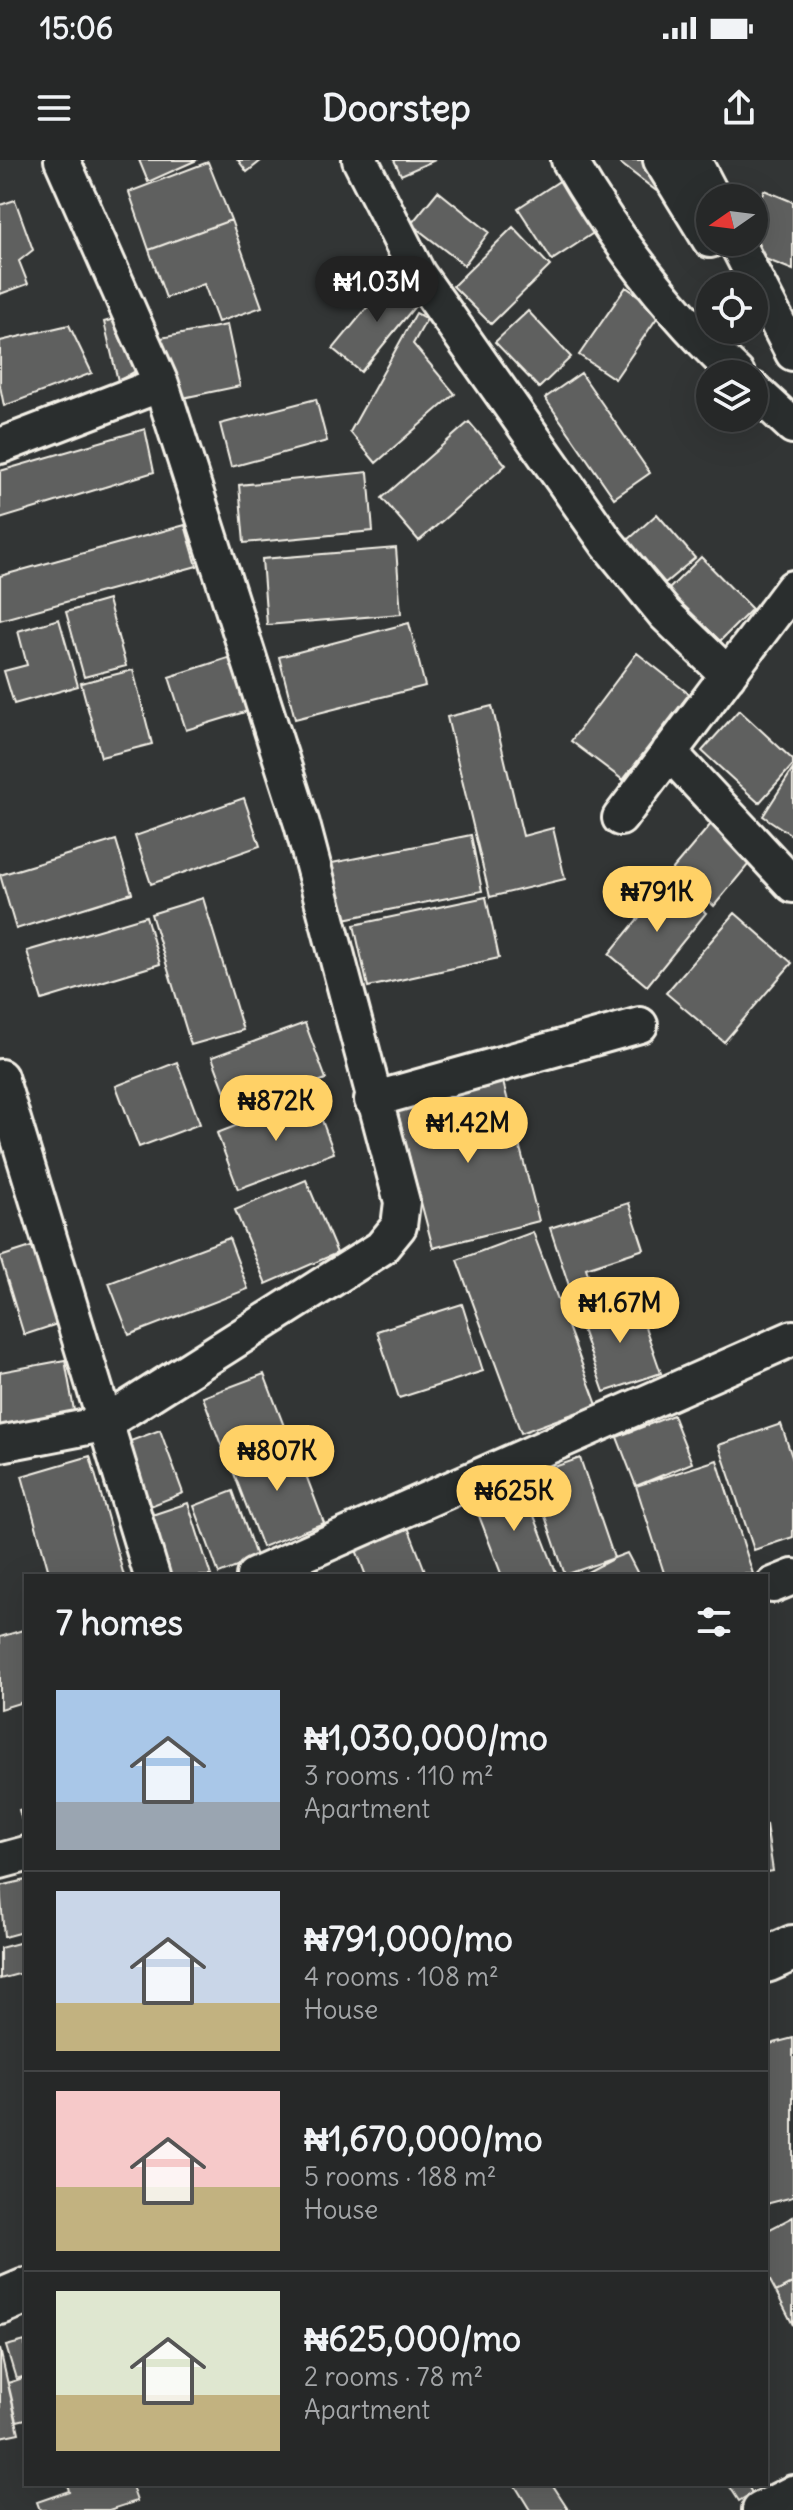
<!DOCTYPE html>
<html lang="en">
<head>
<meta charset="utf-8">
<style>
  body { margin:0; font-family:Delius,sans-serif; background:#323434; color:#f1f3f6; height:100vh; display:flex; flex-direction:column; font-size:30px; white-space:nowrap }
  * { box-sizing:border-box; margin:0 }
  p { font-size:26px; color:#a4a6a8 }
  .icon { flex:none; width:44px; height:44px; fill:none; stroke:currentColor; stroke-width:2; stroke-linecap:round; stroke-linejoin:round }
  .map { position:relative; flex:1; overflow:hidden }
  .drawer { position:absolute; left:24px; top:1414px; width:744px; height:912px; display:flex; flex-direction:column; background:#262828; border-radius:0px; box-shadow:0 8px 32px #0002,0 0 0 2px #424445 }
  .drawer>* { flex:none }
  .needle { width:52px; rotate:256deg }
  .fabs { position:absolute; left:696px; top:24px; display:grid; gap:16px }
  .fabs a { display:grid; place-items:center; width:72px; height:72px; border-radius:50%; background:#262828; box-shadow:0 8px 32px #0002,0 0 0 2px #424445; font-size:40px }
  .price { position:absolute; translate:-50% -68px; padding:0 18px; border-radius:28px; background:#ffd166; color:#111; font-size:26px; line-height:52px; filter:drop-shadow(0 2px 4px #0008) }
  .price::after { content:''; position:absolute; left:50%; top:48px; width:24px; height:18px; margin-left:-12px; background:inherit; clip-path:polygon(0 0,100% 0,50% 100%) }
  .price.current { background:#222; color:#fff }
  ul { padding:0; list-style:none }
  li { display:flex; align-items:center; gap:24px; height:200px; padding:0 32px }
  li+li { border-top:2px solid #424445 }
  li span { display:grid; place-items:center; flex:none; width:224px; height:160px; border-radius:0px; color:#555 }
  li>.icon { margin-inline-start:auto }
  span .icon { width:96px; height:96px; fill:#fffc; stroke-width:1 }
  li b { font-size:34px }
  h2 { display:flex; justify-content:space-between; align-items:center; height:96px; padding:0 32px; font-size:34px }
  .status { display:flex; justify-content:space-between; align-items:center; height:56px; padding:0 40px; background:#262828; direction:ltr }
  .status svg { height:22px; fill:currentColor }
  header { display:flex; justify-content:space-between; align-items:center; height:104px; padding:0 32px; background:#262828; font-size:36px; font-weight:700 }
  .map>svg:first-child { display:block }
  .building { fill:#5f605f; stroke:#f4f1e8; stroke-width:2 }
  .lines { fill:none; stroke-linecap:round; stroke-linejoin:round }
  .minor-casing { stroke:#f4f1e8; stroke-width:40 }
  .secondary-casing { stroke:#f4f1e8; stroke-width:50 }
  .minor { stroke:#2a2d2e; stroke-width:34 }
  .secondary { stroke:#2a2d2e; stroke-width:44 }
</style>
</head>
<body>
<div class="status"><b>15:06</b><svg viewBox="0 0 49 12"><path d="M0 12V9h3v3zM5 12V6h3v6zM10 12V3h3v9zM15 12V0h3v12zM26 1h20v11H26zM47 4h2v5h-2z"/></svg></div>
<header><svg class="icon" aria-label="menu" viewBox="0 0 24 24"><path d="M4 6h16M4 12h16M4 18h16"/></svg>Doorstep<svg class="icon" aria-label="share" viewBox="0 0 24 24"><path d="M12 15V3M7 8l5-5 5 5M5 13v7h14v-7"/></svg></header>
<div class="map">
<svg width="793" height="2350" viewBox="0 0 793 2350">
  <rect width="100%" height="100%" fill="#323535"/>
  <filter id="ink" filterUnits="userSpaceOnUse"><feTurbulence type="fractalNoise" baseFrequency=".0125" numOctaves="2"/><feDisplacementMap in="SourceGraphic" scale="16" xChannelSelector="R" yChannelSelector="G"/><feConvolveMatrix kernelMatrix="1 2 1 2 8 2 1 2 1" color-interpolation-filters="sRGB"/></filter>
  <g filter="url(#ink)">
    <path class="building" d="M139,0H197L148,22Z
      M238,0H262L247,12Z
      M394,0H435L401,15Z
      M616,0H689L663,36Z
      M208,2L231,60L149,90L129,32Z
      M561,20L595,72L552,100L518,48Z
      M764,30L793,42V110L740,89L754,82V55Z
      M438,31L489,72L464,105L411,64Z
      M15,40L33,90L19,101L28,124L0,134V45Z
      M231,60L262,147L218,162L204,124L166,138L149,90Z
      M513,67L550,106L491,164L453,126Z
      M393,116L420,140L361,212L333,189Z
      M626,127L661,152L615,219L579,195Z
      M528,151L571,197L539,228L495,182Z
      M416,153L427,159L413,184L455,234L376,303L350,272Z
      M124,156L144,206L118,221L104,162Z
      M69,165L92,213L4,246L0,226V181Z
      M227,165L240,226L173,240L161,178Z
      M581,213L650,313L614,338L545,238Z
      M316,239L327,281L231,307L220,264Z
      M469,262L506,305L419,381L382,338Z
      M145,269L154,312L0,359V311Z
      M368,312L373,371L244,383L239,325Z
      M657,354L695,398L665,423L628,380Z
      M185,365L197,406L0,460V416Z
      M396,388L401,454L267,465L262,399Z
      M701,397L752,449L720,481L668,430Z
      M108,440L126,506L84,517L66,452Z
      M59,459L78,526L14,544L4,511L27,505L18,471Z
      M409,463L425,526L295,559L279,497Z
      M637,493L689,534L623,620L571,581Z
      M231,497L248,551L186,570L169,517Z
      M133,510L152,584L101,597L81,523Z
      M492,546L523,676L553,668L565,719L490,737L447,557Z
      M739,550L793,600V605L759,643L702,591Z
      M793,609V676L763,656Z
      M244,638L260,686L151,724L135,676Z
      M711,664L753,699L714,746L672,710Z
      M471,675L482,731L344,759L332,703Z
      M116,680L132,733L16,769L0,715Z
      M668,722L706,753L647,826L609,794Z
      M486,737L499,798L368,827L354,765Z
      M203,738L243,870L191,885L151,754Z
      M735,753L792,803L724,882L666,833Z
      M146,756L160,804L42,840L27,791Z
      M305,863L326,919L233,953L212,897Z
      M177,902L200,964L139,987L116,926Z
      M503,922L539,1061L433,1088L397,950Z
      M313,936L334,993L238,1029L217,973Z
      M306,1020L337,1093L266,1124L235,1050Z
      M629,1043L644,1089L586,1108L596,1140L576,1147L550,1068Z
      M533,1072L597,1245L521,1273L457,1100Z
      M229,1078L248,1129L129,1175L109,1123Z
      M34,1086L60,1163L24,1175L0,1097Z
      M635,1138L661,1213L604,1232L578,1158Z
      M462,1144L483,1211L399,1238L377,1171Z
      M65,1200L75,1256L0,1270V1212Z
      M264,1214L287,1274L226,1298L203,1237Z
      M673,1255L692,1303L636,1326L617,1277Z
      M781,1264L793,1300V1377L754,1390L719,1285Z
      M160,1270L183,1333L148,1347L125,1283Z
      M292,1278L324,1363L262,1387L230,1303Z
      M90,1296L124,1416H50L22,1316Z
      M580,1298L614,1398L565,1415L531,1315Z
      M717,1300L753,1414L665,1416L636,1326Z
      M521,1322L557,1415L554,1416H502L473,1340Z
      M233,1331L257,1399L219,1414L194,1346Z
      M188,1343L211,1416H171L152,1355Z
      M408,1367L427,1416H366L355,1387Z
      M627,1393L639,1416H580L614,1398Z
      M26,1469V1541L0,1549V1477Z
      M26,1648V1675L19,1650Z
      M766,1664L773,1711L766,1712Z
      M26,1720V1771L4,1777L0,1726Z
      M26,1781V1812L0,1819V1788Z
      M793,1878V2037L766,2044V1885Z
      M793,2057V2123L776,2132L766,2113V2071Z
      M793,2123V2165L776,2132Z
      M25,2181L26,2216L16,2219L6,2186Z
      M0,2189L19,2273L0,2277Z
      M26,2217V2259L17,2261L8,2223Z
      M67,2324H131L137,2341L109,2350H40L37,2342L69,2331Z
      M514,2324H552L569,2350H530Z
      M728,2324H747L752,2333L739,2341Z"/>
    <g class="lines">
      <g class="minor-casing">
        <path id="minor" d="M360,0L418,114L607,383L665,454L728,515
          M569,0C614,78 671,153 737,214
          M661,0L710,80
          M693,0L713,38
          M736,82L793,193
          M754,230L793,266
          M0,286L161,224
          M669,592L793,725
          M620,658L793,428
          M0,917L152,1416
          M372,940L640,865
          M0,1284L103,1264L381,1088L399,1066L402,1042L302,664L161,224L62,0
          M254,1416L793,1178
          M773,1425L793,1417
          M0,1701L26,1694
          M760,2350L793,2333"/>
      </g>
      <g class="secondary-casing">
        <path id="secondary" d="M766,1800L793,1788
          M0,2142L26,2131"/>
      </g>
      <use href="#minor" class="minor"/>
      <use href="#secondary" class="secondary"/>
    </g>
  </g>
</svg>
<div class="fabs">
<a><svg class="needle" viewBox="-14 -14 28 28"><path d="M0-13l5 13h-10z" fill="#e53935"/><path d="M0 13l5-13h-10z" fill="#a4a6a8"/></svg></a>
<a><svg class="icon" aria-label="locate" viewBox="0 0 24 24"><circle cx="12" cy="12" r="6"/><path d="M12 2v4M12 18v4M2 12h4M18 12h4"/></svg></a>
<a><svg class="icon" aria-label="layers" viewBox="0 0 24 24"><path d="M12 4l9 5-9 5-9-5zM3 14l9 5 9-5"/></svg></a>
</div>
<b class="price current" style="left:377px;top:164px">₦1.03M</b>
<b class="price" style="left:657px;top:774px">₦791K</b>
<b class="price" style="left:276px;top:983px">₦872K</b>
<b class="price" style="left:468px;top:1005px">₦1.42M</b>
<b class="price" style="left:620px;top:1185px">₦1.67M</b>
<b class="price" style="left:277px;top:1333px">₦807K</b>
<b class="price" style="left:514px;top:1373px">₦625K</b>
<section class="drawer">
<h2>7 homes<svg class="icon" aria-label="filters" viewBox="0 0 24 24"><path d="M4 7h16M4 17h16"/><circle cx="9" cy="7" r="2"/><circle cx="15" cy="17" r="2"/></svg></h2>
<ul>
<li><span style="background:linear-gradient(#a9c7e8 70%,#9aa5b1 0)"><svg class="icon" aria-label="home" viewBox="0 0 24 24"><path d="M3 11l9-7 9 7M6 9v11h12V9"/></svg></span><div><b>₦1,030,000/mo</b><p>3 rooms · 110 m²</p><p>Apartment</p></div></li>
<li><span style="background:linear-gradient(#c9d6e8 70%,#c2b280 0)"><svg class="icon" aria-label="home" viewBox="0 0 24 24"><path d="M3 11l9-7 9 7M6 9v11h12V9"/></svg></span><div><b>₦791,000/mo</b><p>4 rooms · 108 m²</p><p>House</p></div></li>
<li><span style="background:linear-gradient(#f6c9c9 60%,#c2b280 0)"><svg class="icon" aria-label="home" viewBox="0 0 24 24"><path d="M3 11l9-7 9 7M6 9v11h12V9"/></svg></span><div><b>₦1,670,000/mo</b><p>5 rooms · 188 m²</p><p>House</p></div></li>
<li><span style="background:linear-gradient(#dfe7d0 65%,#c2b280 0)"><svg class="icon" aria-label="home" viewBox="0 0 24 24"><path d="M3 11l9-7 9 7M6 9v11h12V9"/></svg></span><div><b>₦625,000/mo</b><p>2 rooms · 78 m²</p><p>Apartment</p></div></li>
</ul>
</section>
</div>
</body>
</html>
